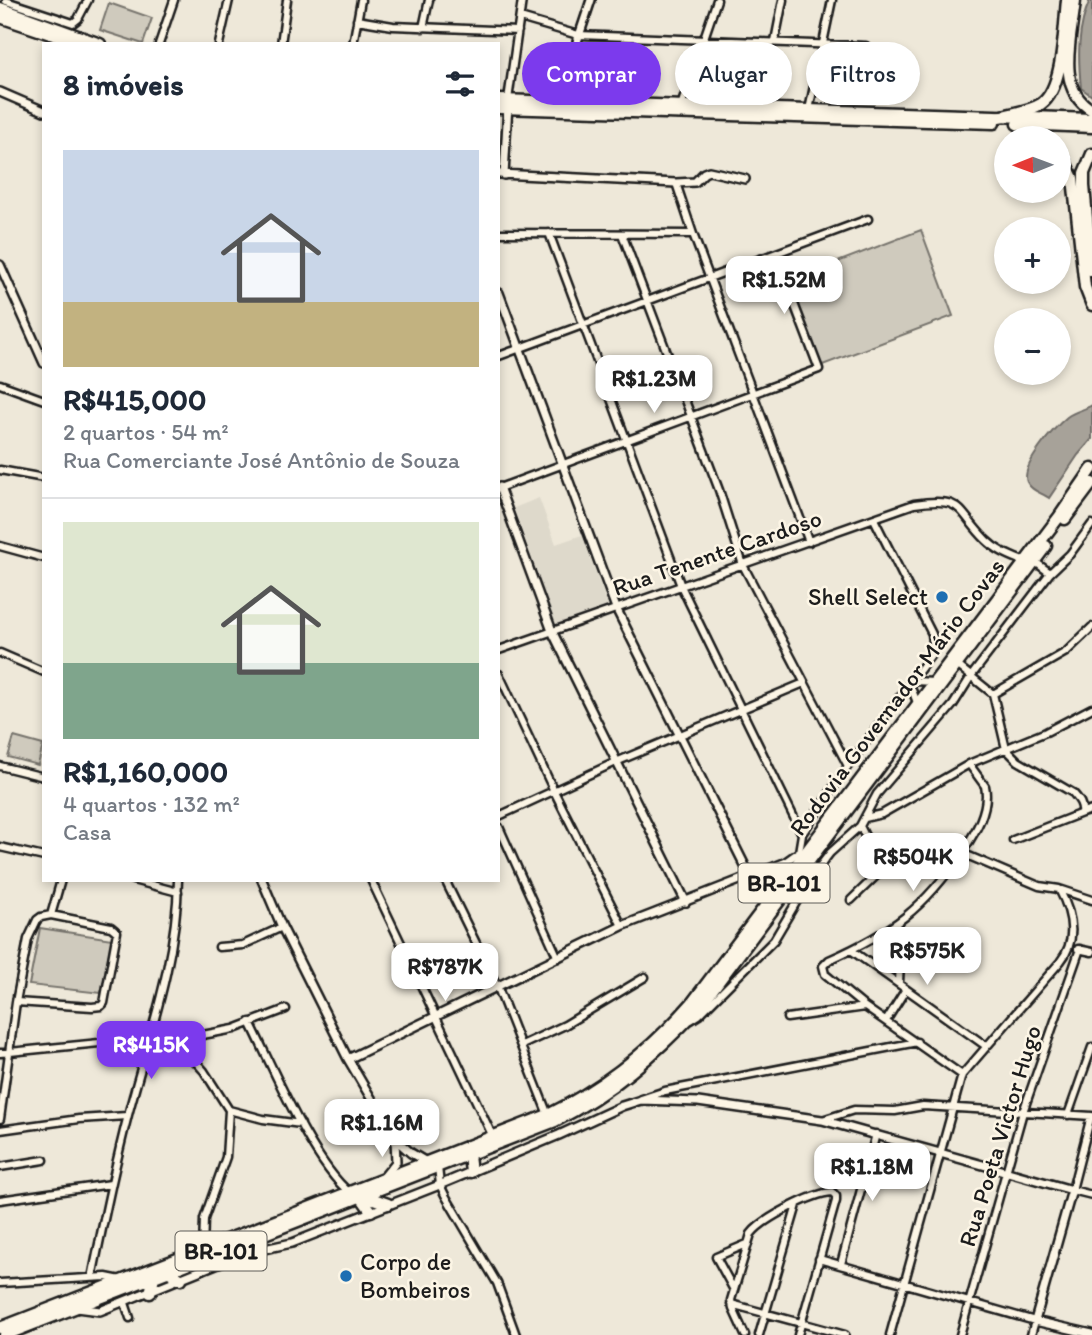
<!DOCTYPE html>
<html lang="pt">
<head>
<meta charset="utf-8">
<style>
  body { margin:0; font-family:Itim,sans-serif; background:#f6f6f7; color:#1f2937; height:100vh; display:flex; flex-direction:column; font-size:26px; white-space:nowrap }
  * { box-sizing:border-box; margin:0 }
  p { font-size:23px; color:#747a83 }
  .icon { flex:none; width:38px; height:38px; fill:none; stroke:currentColor; stroke-width:2; stroke-linecap:round; stroke-linejoin:round }
  .map { position:relative; flex:1; overflow:hidden }
  .details { position:absolute; left:42px; top:42px; width:458px; height:840px; display:flex; flex-direction:column; background:#fff; border-radius:0px; box-shadow:0 4px 10px #0003 }
  .details>* { flex:none }
  .top-card { position:absolute; left:522px; top:42px; width:466px; height:63px; display:flex; gap:14px }
  .needle { width:46px; rotate:269deg }
  .buttons { position:absolute; left:994px; top:126px; display:grid; gap:14px }
  .buttons a { display:grid; place-items:center; width:77px; height:77px; border-radius:50%; background:#fff; box-shadow:0 4px 10px #0003; font-size:35px }
  .price { position:absolute; translate:-50% -60px; padding:0 16px; border-radius:14px; background:#fff; color:#222; font-size:23px; line-height:46px; filter:drop-shadow(0 2px 4px #0008) }
  .price::after { content:''; position:absolute; left:50%; top:42px; width:21px; height:16px; margin-left:-10px; background:inherit; clip-path:polygon(0 0,100% 0,50% 100%) }
  .price.selected { background:#7c3aed; color:#fff }
  ul { padding:0; list-style:none }
  li { display:grid; align-content:center; gap:14px; height:371px; padding:0 21px }
  li+li { border-top:2px solid #e0e1e3 }
  li span { display:grid; place-items:center; height:217px; border-radius:0px; color:#555 }
  li>.icon { margin-inline-start:auto }
  span .icon { width:126px; height:126px; fill:#fffc; stroke-width:1 }
  li b { font-size:30px }
  h2 { display:flex; justify-content:space-between; align-items:center; height:84px; padding:0 21px; font-size:30px }
  .tag { padding:0 24px; border-radius:32px; background:#fff; box-shadow:0 4px 10px #0003; font-size:24px; line-height:63px }
  .tag.selected { background:#7c3aed; color:#fff }
  .map>svg:first-child { display:block }
  .built { fill:#ded9cb }
  .green { fill:#cfcabd; stroke:#76736c; stroke-width:2 }
  .water { fill:#a7a299; stroke:#6f6c67; stroke-width:2 }
  .lines { fill:none; stroke-linecap:round; stroke-linejoin:round }
  .minor-casing { stroke:#1c1c1c; stroke-width:11 }
  .tertiary-casing { stroke:#1c1c1c; stroke-width:12 }
  .primary-casing { stroke:#1c1c1c; stroke-width:15 }
  .trunk-casing { stroke:#1c1c1c; stroke-width:15 }
  .minor { stroke:#fcf5e5; stroke-width:6 }
  .tertiary { stroke:#fcf5e5; stroke-width:7 }
  .primary { stroke:#fcf5e5; stroke-width:10 }
  .trunk { stroke:#fcf5e5; stroke-width:10 }
  .poi-dot { fill:#1f6fb2; stroke:#fcf5e5; stroke-width:2.5 }
  .labels { text-anchor:middle; stroke-width:5; stroke-linejoin:round; paint-order:stroke }
  .shield { fill:#fcf5e5; stroke:#5f5d58; stroke-width:2 }
  .shield-label { font-size:23px; font-weight:bold; fill:#1c1c1c }
  .street-label { font-size:24px; fill:#1c1c1c; stroke:#fcf5e5 }
  .poi-label { font-size:24px; fill:#1c1c1c; stroke:#fcf5e5; text-anchor:end }
</style>
</head>
<body>
<div class="map">
<svg width="1092" height="1335" viewBox="0 0 1092 1335">
  <rect width="100%" height="100%" fill="#eee8d9"/>
  <filter id="ink" filterUnits="userSpaceOnUse"><feTurbulence type="fractalNoise" baseFrequency=".0143" numOctaves="2"/><feDisplacementMap in="SourceGraphic" scale="14" xChannelSelector="R" yChannelSelector="G"/><feConvolveMatrix kernelMatrix="1 2 1 2 8 2 1 2 1" color-interpolation-filters="sRGB"/></filter>
  <g filter="url(#ink)">
    <path class="built" d="M539,498L556,544L582,535L608,606L556,625L514,508Z"/>
    <path class="green" d="M109,3L152,18L143,44L100,30Z
      M921,230L953,316L820,366L788,281Z
      M14,737L43,745L38,765L8,757Z
      M40,928L112,939L101,993L29,985Z"/>
    <path class="water" d="M1090,0H1092V96L1081,88C1078,57 1077,29 1090,0Z
      M1092,405V439L1078,455L1049,498C1042,493 1030,490 1027,482C1020,466 1055,427 1067,417C1075,411 1084,410 1092,405Z"/>
    <g class="lines">
      <g class="minor-casing">
        <path id="minor" d="M6,1L73,23L78,19L88,0
          M520,18L578,35L866,46
          M357,20L393,26L518,31
          M423,28L429,0
          M775,41L783,0
          M159,44L174,0
          M219,44L229,0
          M281,44L287,0
          M353,44L361,0
          M508,100L522,0
          M681,106L717,0
          M809,110L832,0
          M676,183L693,234L809,542
          M499,233L693,234
          M549,233L681,586L802,834L799,852
          M622,234L719,490L743,565L848,766
          M499,356L868,219
          M0,384L44,400
          M0,470L44,478
          M499,488L819,369L775,254
          M0,546L44,558
          M1034,561L1050,573
          M499,650L914,504C965,496 956,510 986,540C997,551 1011,556 1025,562
          M0,653L44,672
          M957,665L993,694L1006,749
          M499,674L554,791L622,926
          M913,681L935,682
          M910,685L918,705
          M993,694L1066,652L1092,627
          M1006,749L1018,761L1073,793C1079,800 1083,804 1082,813L1013,840
          M0,766L44,777
          M1082,813L1092,810
          M499,816L616,762L804,683
          M865,818L882,814L971,763L1046,732L1092,708
          M499,827L558,958
          M802,834L848,766L934,651L932,634L874,519
          M0,847L44,857
          M750,876L785,862L799,852
          M133,880L178,892
          M371,880L493,1137
          M445,880L498,988L548,1115
          M1059,889L1092,900
          M851,900L882,870L860,826
          M896,925L901,938L899,983
          M219,947L243,945L282,927
          M1078,949L1092,952
          M851,950L986,1046
          M16,1002L92,1007L101,1006L104,1003L117,932L111,927L51,915
          M787,1018L865,1007
          M691,1020L699,1015L774,940L810,879L830,853L860,826L877,794L953,705L972,675L1050,573L1070,554L1092,524
          M886,1021L906,989
          M250,1022C273,1068 312,1162 350,1193
          M175,1039L204,1071L229,1110L226,1157L204,1219L203,1250
          M522,1045L565,1025L645,977
          M0,1053L149,1038L192,1037L234,1029L286,1009
          M962,1075L865,1007L825,974L823,966L829,960C892,932 924,909 963,851C975,833 990,809 985,786L969,764
          M641,1099L665,1091L917,1042
          M229,1110L263,1119L301,1124
          M1068,1115L1092,1047
          M1091,1116L1072,1190L1092,1195
          M0,1119L16,1002L28,939L37,920L41,917L51,915L61,880
          M822,1120L854,1110L895,1111L923,1106L1092,1116
          M0,1130L79,1119L127,1116
          M0,1167L44,1160
          M438,1167L440,1185L446,1197L497,1283L516,1335
          M0,1200L111,1184
          M819,1259L1035,1321L1031,1335
          M841,1264L876,1134
          M92,1278C103,1223 114,1169 128,1115C148,1039 177,960 178,880
          M0,1283L106,1277L121,1280
          M734,1290L716,1257L747,1244
          M125,1303L130,1318
          M731,1304L845,1335
          M745,1335L733,1309L731,1300L751,1234C762,1219 813,1193 832,1192L836,1196V1201L798,1335
          M759,1335L797,1205
          M890,1335L962,1075L1060,962C1078,940 1072,913 1059,889L1039,886L962,853
          M960,1335L1023,1112L1080,949"/>
      </g>
      <g class="tertiary-casing">
        <path id="tertiary" d="M0,92L44,111
          M557,102L591,0
          M499,174L676,183L695,182L704,173L709,171L745,179
          M504,175L508,104
          M0,265L44,363
          M499,487L552,631L686,902
          M262,880L282,927L348,1059L395,1139L411,1153L428,1163
          M348,1059L622,926L750,876L616,608L499,293
          M383,1178L396,1162L395,1139
          M77,1308L100,1311L241,1254L292,1243L437,1186L559,1135L622,1106L641,1100L698,1102L822,1120L1072,1190L1035,1321L1092,1334"/>
      </g>
      <g class="primary-casing">
        <path id="primary" d="M0,8L100,44
          M0,17L80,44
          M499,100L1092,119
          M499,108L994,123
          M1019,124L1092,127"/>
      </g>
      <g class="trunk-casing">
        <path id="trunk" d="M1075,0C1072,35 1054,89 1092,110
          M999,117C1012,113 1030,111 1041,104C1064,88 1064,27 1067,0
          M1017,124L1047,138
          M1059,150L1073,178L1085,287L1092,305
          M1092,154L1084,173V186L1092,271
          M1065,519L1092,483
          M469,1156L471,1172
          M365,1196L388,1204
          M361,1197L371,1211
          M169,1272L181,1279
          M150,1293L154,1277
          M0,1328L548,1115C603,1088 651,1050 692,1003L1059,517L1092,469
          M5,1335L555,1121C611,1093 655,1054 698,1009L1046,546"/>
      </g>
      <use href="#minor" class="minor"/>
      <use href="#tertiary" class="tertiary"/>
      <use href="#primary" class="primary"/>
      <use href="#trunk" class="trunk"/>
    </g>
  </g>
  <g class="poi-dot">
    <circle cx="942" cy="597" r="7"/>
    <circle cx="346" cy="1276" r="7"/>
  </g>
  <g class="labels">
    <g class="shield">
      <rect x="738.5" y="863.5" width="91" height="39" rx="5"/>
      <rect x="175.5" y="1231.5" width="91" height="39" rx="5"/>
    </g>
    <g class="shield-label">
      <text x="784" y="891">BR-101</text>
      <text x="221" y="1259">BR-101</text>
    </g>
    <g class="street-label">
      <text transform="translate(717 553) rotate(-19)" y="8">Rua Tenente Cardoso</text>
      <text transform="translate(897 697) rotate(-53)" y="8">Rodovia Governador Mário Covas</text>
      <text transform="translate(1000 1136) rotate(-73)" y="8">Rua Poeta Victor Hugo</text>
    </g>
    <g class="poi-label">
      <text x="928" y="605">Shell Select</text>
      <text x="360" y="1270" text-anchor="start">Corpo de<tspan x="360" dy="28">Bombeiros</tspan></text>
    </g>
  </g>
</svg>
<div class="buttons">
<a><svg class="needle" viewBox="-14 -14 28 28"><path d="M0-13l5 13h-10z" fill="#e53935"/><path d="M0 13l5-13h-10z" fill="#747a83"/></svg></a>
<a>+</a>
<a>−</a>
</div>
<b class="price" style="left:784px;top:316px">R$1.52M</b>
<b class="price" style="left:654px;top:415px">R$1.23M</b>
<b class="price" style="left:913px;top:893px">R$504K</b>
<b class="price" style="left:927px;top:987px">R$575K</b>
<b class="price" style="left:445px;top:1003px">R$787K</b>
<b class="price selected" style="left:151px;top:1081px">R$415K</b>
<b class="price" style="left:382px;top:1159px">R$1.16M</b>
<b class="price" style="left:872px;top:1203px">R$1.18M</b>
<div class="top-card">
<a class="tag selected">Comprar</a>
<a class="tag">Alugar</a>
<a class="tag">Filtros</a>
</div>
<section class="details">
<h2>8 imóveis<svg class="icon" aria-label="filters" viewBox="0 0 24 24"><path d="M4 7h16M4 17h16"/><circle cx="9" cy="7" r="2"/><circle cx="15" cy="17" r="2"/></svg></h2>
<ul>
<li><span style="background:linear-gradient(#c9d6e8 70%,#c2b280 0)"><svg class="icon" aria-label="home" viewBox="0 0 24 24"><path d="M3 11l9-7 9 7M6 9v11h12V9"/></svg></span><div><b>R$415,000</b><p>2 quartos · 54 m²</p><p>Rua Comerciante José Antônio de Souza</p></div></li>
<li><span style="background:linear-gradient(#dfe7d0 65%,#7fa58c 0)"><svg class="icon" aria-label="home" viewBox="0 0 24 24"><path d="M3 11l9-7 9 7M6 9v11h12V9"/></svg></span><div><b>R$1,160,000</b><p>4 quartos · 132 m²</p><p>Casa</p></div></li>
</ul>
</section>
</div>
</body>
</html>
